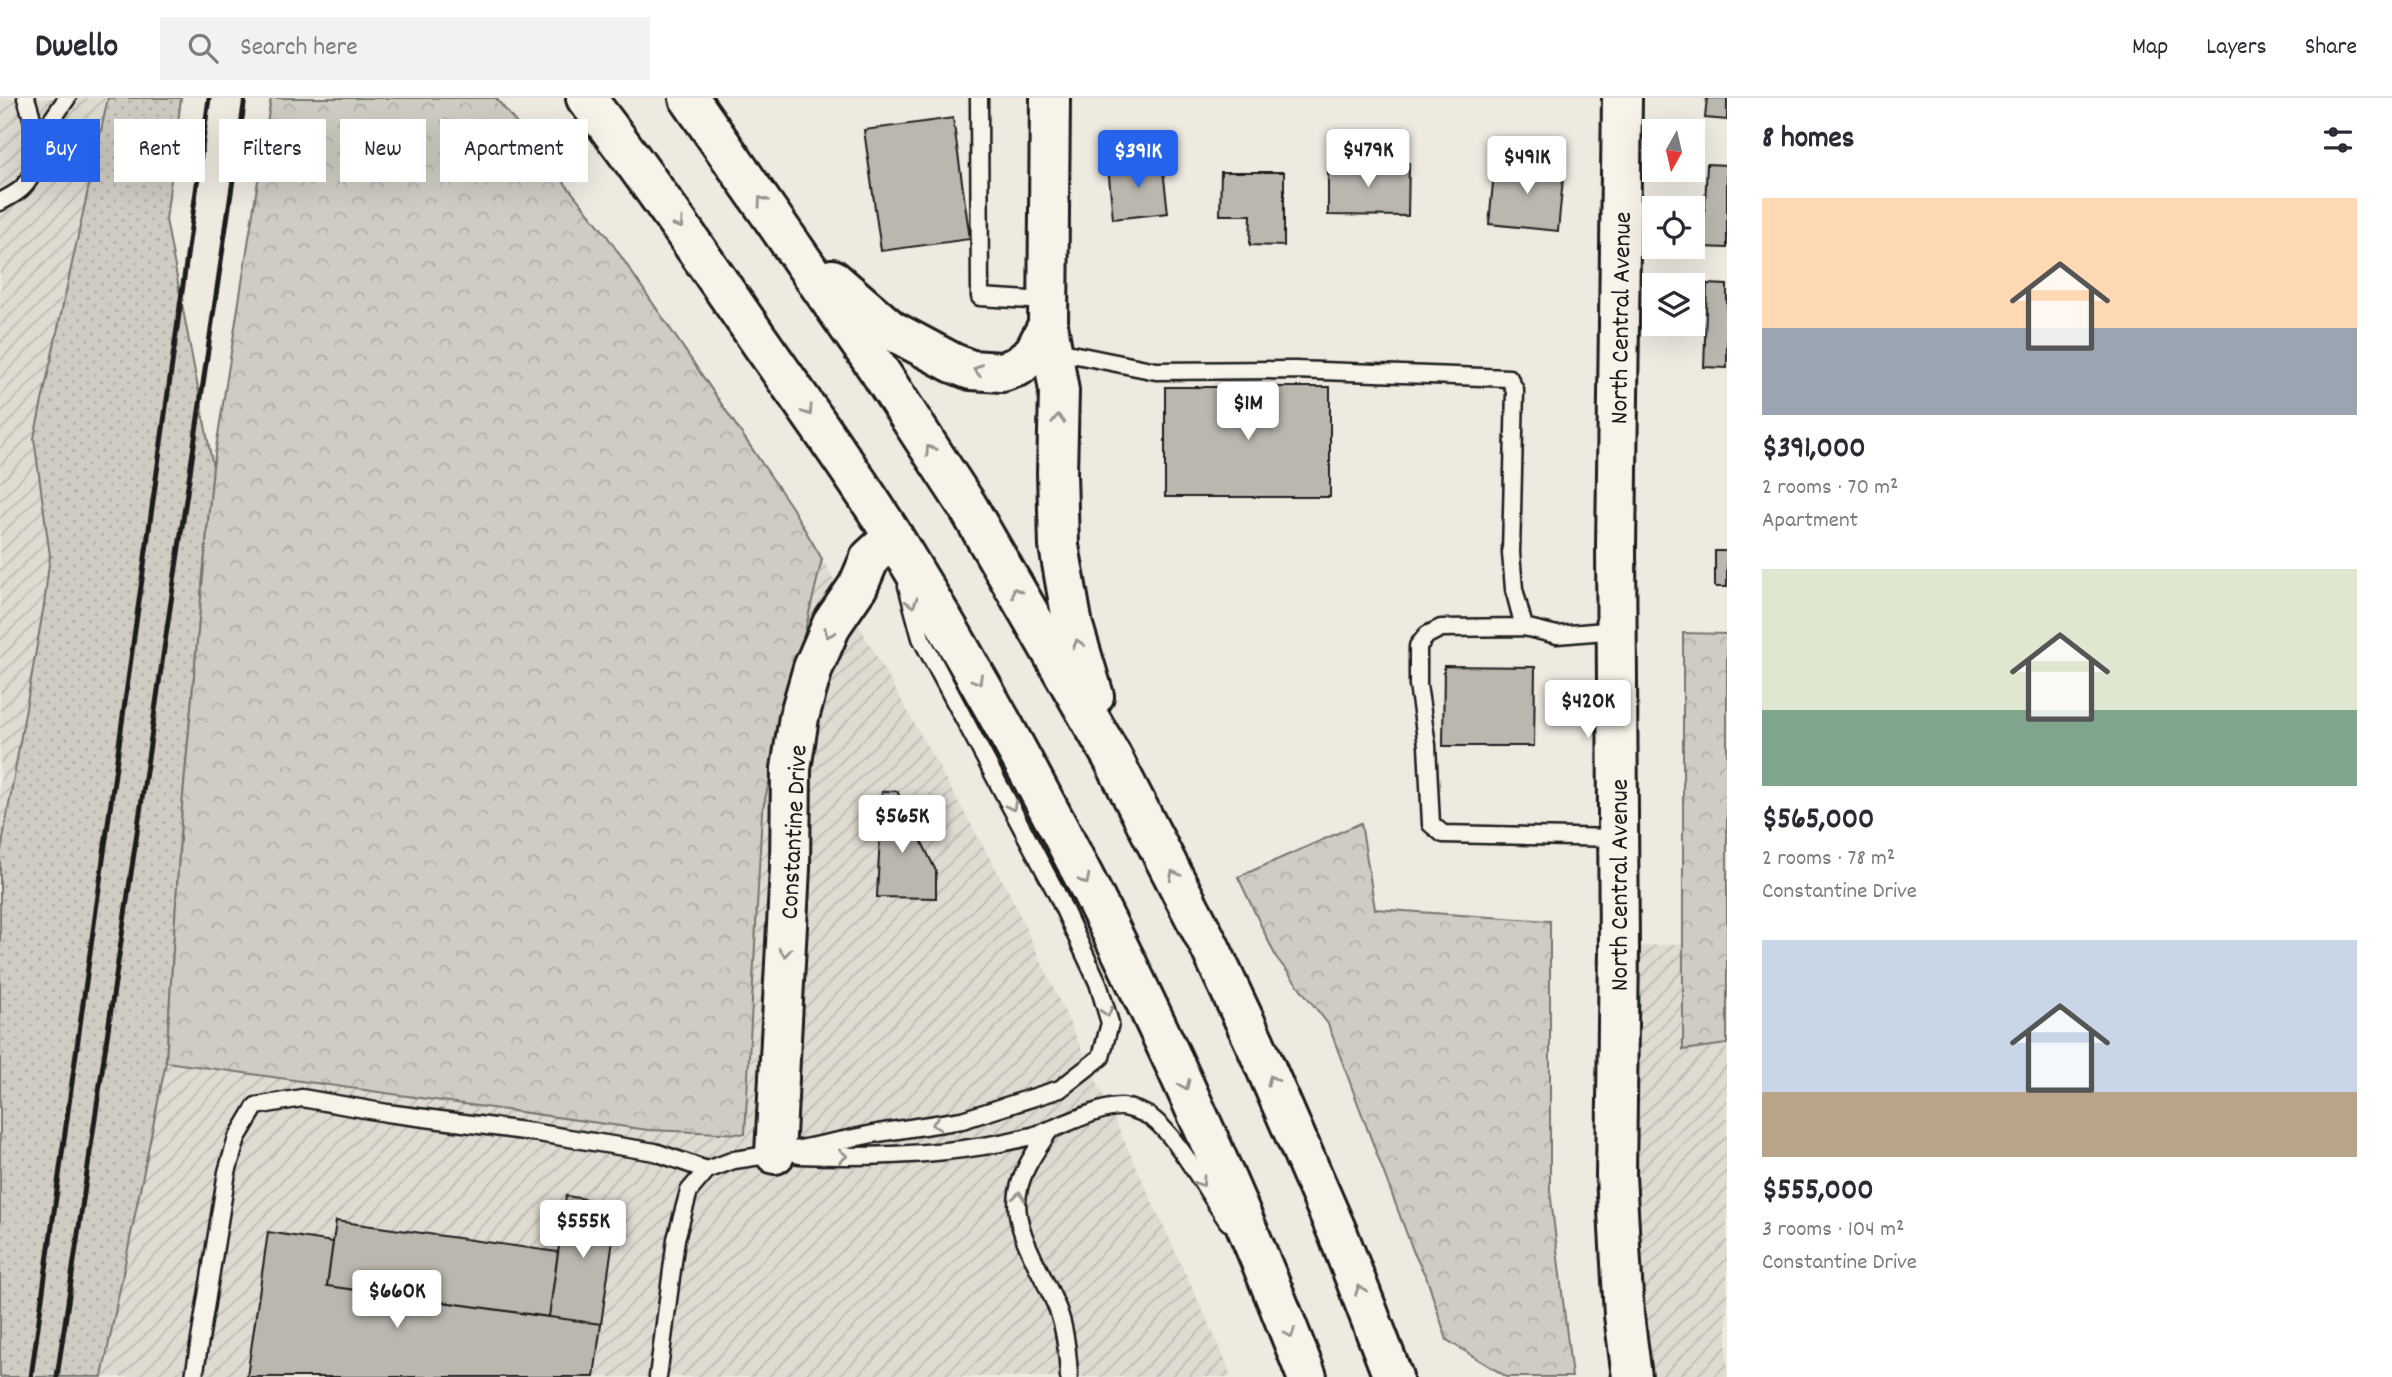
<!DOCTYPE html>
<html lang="en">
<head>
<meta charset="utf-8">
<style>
  body { margin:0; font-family:Dekko,sans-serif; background:#f2f2f3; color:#2b2b33; height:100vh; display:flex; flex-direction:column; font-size:26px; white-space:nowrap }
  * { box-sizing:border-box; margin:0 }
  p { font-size:23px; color:#7c7c81 }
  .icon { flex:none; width:38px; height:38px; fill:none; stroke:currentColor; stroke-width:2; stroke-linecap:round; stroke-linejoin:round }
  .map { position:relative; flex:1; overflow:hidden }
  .drawer { display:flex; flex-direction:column; background:#fff; width:665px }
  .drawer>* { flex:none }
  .banner { position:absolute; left:21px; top:21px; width:665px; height:63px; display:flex; gap:14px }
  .needle { width:46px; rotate:188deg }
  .controls { position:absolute; left:1642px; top:21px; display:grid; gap:14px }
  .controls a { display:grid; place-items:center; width:63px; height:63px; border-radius:0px; background:#fff; box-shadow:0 7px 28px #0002; font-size:35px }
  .price { position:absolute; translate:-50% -60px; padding:0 16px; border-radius:7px; background:#fff; color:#222; font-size:23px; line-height:46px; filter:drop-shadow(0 2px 4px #0008) }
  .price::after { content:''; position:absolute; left:50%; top:42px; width:21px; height:16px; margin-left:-10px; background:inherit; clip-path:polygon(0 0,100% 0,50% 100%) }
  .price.current { background:#2563eb; color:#fff }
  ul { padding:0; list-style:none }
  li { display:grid; align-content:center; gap:14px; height:371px; padding:0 35px }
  li span { display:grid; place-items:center; height:217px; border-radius:0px; color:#555 }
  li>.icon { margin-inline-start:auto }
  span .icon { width:126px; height:126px; fill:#fffc; stroke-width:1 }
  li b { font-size:30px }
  h2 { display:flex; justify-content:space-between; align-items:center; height:84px; padding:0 35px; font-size:30px }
  .pill { padding:0 24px; border-radius:0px; background:#fff; box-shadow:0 7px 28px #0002; font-size:24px; line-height:63px }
  .pill.current { background:#2563eb; color:#fff }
  header { display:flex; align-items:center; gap:42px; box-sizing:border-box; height:98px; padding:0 35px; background:#fff; border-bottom:2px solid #e1e1e2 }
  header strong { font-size:33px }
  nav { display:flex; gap:38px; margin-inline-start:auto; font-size:24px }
  .search { width:490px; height:63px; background:#f2f2f3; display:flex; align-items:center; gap:18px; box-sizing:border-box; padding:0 24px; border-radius:0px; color:#7c7c81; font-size:26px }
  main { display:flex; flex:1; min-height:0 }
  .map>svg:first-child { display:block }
  .industrial { fill:url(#industrial-furrows) }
  .grass { fill:url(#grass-dots); stroke:#767470; stroke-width:2 }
  .forest { fill:url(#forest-crowns); stroke:#767470; stroke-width:2 }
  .building { fill:#bab7af; stroke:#1c1c1c; stroke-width:2 }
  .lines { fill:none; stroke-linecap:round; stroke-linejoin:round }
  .service-casing { stroke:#1c1c1c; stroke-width:21 }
  .tertiary-casing { stroke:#1c1c1c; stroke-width:44 }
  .secondary-casing { stroke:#1c1c1c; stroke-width:44 }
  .trunk-casing { stroke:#1c1c1c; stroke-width:44 }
  .service { stroke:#f7f3e8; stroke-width:16 }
  .tertiary { stroke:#f7f3e8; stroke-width:38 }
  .secondary { stroke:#f7f3e8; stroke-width:38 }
  .trunk { stroke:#f7f3e8; stroke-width:38 }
  .rail { stroke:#1c1c1c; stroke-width:5 }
  .oneway { stroke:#94928c }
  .labels { text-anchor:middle; stroke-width:5; stroke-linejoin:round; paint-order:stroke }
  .street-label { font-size:26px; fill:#1c1c1c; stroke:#f7f3e8 }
</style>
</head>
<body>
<header>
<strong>Dwello</strong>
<div class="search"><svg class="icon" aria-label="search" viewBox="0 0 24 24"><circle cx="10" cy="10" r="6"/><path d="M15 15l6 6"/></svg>Search here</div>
<nav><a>Map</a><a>Layers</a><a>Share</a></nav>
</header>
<main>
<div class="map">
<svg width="1727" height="1279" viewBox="0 0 1727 1279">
  <defs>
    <pattern id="industrial-furrows" width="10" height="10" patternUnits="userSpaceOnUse" patternTransform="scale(1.75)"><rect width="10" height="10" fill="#dedbd1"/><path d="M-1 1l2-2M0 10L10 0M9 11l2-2" fill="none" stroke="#bebbb3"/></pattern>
    <pattern id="grass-dots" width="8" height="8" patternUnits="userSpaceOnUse" patternTransform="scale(1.75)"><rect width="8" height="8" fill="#cfccc3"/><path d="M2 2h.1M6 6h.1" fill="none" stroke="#b1afa7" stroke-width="1.8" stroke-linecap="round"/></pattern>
    <pattern id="forest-crowns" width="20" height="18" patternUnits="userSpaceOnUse" patternTransform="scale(1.75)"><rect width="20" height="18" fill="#cfccc3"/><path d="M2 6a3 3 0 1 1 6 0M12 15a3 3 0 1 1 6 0" fill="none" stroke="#b1afa7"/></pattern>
  </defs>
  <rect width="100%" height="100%" fill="#eeeae0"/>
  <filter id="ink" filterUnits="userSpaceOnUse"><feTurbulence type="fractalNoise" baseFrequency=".0143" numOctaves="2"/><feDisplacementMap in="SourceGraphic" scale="14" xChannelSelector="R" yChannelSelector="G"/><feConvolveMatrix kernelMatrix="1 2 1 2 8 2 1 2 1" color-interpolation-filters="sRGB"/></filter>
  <g filter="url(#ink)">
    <path class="industrial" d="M0,0H108L34,340L50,458L44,507L0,758Z
      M822,461L1010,796L1225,1261L1231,1279H102L166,964L648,1032L744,1036L762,714Z
      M1727,842V1279H1632L1619,850Z"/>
    <path class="grass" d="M108,0H181L166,122L213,369L182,709L166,964L102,1279H0V758L44,507L50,458L34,340Z"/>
    <path class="forest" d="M271,0H496L605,135L791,408L822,461L762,714L745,1036L648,1032L166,964L182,709L213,369Z
      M1683,535L1727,536V946L1683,952Z
      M1361,725L1375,811L1550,823V1092L1572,1279H1507L1447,1242L1427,1181L1414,1155L1328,926L1276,859L1238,779Z"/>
    <path class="building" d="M1707,0H1727V22L1705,20Z
      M953,20L970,141L881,153L864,32Z
      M1162,63L1168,115L1113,121L1108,68Z
      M1328,64L1409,65L1408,118L1328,117Z
      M1495,64L1564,70L1558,133L1489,126Z
      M1707,66L1727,67V150L1703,149Z
      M1221,74H1284V148L1250,147L1251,117H1220Z
      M1707,186L1727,187V270L1704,269Z
      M1165,289H1330V399H1165Z
      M1715,453H1727V489H1715Z
      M1444,568L1535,569L1534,648H1443Z
      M897,693L936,773V800L877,799L882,694Z
      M566,1098L618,1106L601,1226L549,1219Z
      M336,1123L558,1154L549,1219L327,1188Z
      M268,1134L333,1144L327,1188L601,1226L594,1279H247Z"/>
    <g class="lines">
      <g class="service-casing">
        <path id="service" d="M979,0L980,199L1048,203
          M38,42L67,0
          M0,104C7,100 18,95 23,89C47,64 35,29 26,0
          M1052,252L1156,273L1295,272L1509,280L1515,292L1511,455L1514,491L1524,529L1557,537L1617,532
          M1524,529L1441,530L1427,537L1418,548V587L1427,647L1431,726L1443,736L1618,740
          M1049,1033C1036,1053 1022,1071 1018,1095C1011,1134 1047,1180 1059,1215C1066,1235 1068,1258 1069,1279
          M799,1057C876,1060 957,1057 1032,1038C1056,1032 1107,1003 1128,1010C1136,1012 1147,1016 1153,1021C1178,1040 1209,1097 1228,1124
          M194,1279L227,1074L237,1040L256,1008L302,1000L387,1015L532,1034L655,1054L707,1072
          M658,1279L676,1141L689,1093L707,1072L734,1062L775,1056L878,1035L962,1022L1060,991L1101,959L1110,925L1098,885L1056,794L921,540L907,488"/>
      </g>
      <g class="tertiary-casing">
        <path id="tertiary" d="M775,1056L790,770L791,671L799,619L813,570L832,526L858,488L870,460L893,439"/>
      </g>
      <g class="secondary-casing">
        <path id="secondary" d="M1622,0L1616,449L1619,850L1616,1078L1624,1217L1632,1279"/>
      </g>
      <g class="trunk-casing">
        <path id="trunk" d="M586,0C645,76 699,155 754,235C802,304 852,372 896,443C1058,708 1195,989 1307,1279
          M689,0L880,274L968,409L1112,659L1209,847L1254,943L1338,1136L1393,1279
          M1050,0L1048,227L1059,293L1057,375L1059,448L1073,528L1094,598
          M832,181L891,232L953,265L971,272L1002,274L1019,268L1034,254L1048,227"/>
      </g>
      <use href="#service" class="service"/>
      <use href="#tertiary" class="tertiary"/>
      <use href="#secondary" class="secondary"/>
      <use href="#trunk" class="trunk"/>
      <path class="rail" d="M31,1279L209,0
        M57,1279L245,0"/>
    </g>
    <defs><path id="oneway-chevron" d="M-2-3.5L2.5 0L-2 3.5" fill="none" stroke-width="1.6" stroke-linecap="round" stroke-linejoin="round" transform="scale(1.75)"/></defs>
    <g class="oneway">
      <use href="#oneway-chevron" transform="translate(762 103) rotate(-125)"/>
      <use href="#oneway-chevron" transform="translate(679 126) rotate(55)"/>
      <use href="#oneway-chevron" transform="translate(978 272) rotate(-170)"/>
      <use href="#oneway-chevron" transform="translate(808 313) rotate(56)"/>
      <use href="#oneway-chevron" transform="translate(1058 321) rotate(-89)"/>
      <use href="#oneway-chevron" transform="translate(930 352) rotate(-123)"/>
      <use href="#oneway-chevron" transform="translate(1016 494) rotate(-120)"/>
      <use href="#oneway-chevron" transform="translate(912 505) rotate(74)"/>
      <use href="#oneway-chevron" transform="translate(829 535) rotate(114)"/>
      <use href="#oneway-chevron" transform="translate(1078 546) rotate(-107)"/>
      <use href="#oneway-chevron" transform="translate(978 582) rotate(60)"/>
      <use href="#oneway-chevron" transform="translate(1012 708) rotate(63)"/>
      <use href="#oneway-chevron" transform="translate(1174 777) rotate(-117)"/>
      <use href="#oneway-chevron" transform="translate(1085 782) rotate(63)"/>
      <use href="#oneway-chevron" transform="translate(785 854) rotate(93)"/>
      <use href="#oneway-chevron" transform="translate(1107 914) rotate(74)"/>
      <use href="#oneway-chevron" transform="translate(1272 982) rotate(-114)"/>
      <use href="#oneway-chevron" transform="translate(1185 987) rotate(66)"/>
      <use href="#oneway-chevron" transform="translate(936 1026) rotate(171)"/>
      <use href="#oneway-chevron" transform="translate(843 1058) rotate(-1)"/>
      <use href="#oneway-chevron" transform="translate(1201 1084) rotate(56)"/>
      <use href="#oneway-chevron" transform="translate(1019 1098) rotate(-83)"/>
      <use href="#oneway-chevron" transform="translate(1360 1192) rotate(-111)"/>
      <use href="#oneway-chevron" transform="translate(1290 1235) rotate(69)"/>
    </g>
  </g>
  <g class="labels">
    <g class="street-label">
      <text transform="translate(1619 220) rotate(-89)" y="9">North Central Avenue</text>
      <text transform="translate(792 734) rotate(-87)" y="9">Constantine Drive</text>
      <text transform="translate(1618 787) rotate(-90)" y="9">North Central Avenue</text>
    </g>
  </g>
</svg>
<div class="controls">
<a><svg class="needle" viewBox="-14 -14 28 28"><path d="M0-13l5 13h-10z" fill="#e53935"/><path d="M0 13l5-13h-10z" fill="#7c7c81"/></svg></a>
<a><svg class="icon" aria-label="locate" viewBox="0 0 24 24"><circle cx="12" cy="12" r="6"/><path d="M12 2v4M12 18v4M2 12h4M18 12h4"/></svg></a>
<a><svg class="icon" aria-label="layers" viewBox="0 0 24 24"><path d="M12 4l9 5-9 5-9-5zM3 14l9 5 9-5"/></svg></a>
</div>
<b class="price" style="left:1368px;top:91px">$479K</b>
<b class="price current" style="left:1138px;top:92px">$391K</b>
<b class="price" style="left:1527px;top:98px">$491K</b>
<b class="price" style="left:1248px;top:344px">$1M</b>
<b class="price" style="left:1588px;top:642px">$420K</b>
<b class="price" style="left:902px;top:757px">$565K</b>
<b class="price" style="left:583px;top:1162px">$555K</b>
<b class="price" style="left:397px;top:1232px">$660K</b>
<div class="banner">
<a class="pill current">Buy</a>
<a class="pill">Rent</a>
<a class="pill">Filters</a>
<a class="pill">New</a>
<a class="pill">Apartment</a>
</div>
</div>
<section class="drawer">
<h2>8 homes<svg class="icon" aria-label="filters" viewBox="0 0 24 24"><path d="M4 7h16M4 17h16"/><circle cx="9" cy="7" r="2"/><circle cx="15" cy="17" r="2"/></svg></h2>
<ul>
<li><span style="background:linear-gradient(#ffd9b3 60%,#9aa5b1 0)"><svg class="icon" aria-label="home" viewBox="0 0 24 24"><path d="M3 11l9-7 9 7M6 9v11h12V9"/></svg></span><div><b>$391,000</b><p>2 rooms · 70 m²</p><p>Apartment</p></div></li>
<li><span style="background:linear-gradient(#dfe7d0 65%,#7fa58c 0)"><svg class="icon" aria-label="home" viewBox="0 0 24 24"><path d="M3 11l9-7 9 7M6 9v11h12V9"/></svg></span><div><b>$565,000</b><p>2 rooms · 78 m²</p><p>Constantine Drive</p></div></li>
<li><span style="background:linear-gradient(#c9d6e8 70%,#b9a48a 0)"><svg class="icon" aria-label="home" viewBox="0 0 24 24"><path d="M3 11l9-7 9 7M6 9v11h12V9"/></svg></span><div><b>$555,000</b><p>3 rooms · 104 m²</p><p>Constantine Drive</p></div></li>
</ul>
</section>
</main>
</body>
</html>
